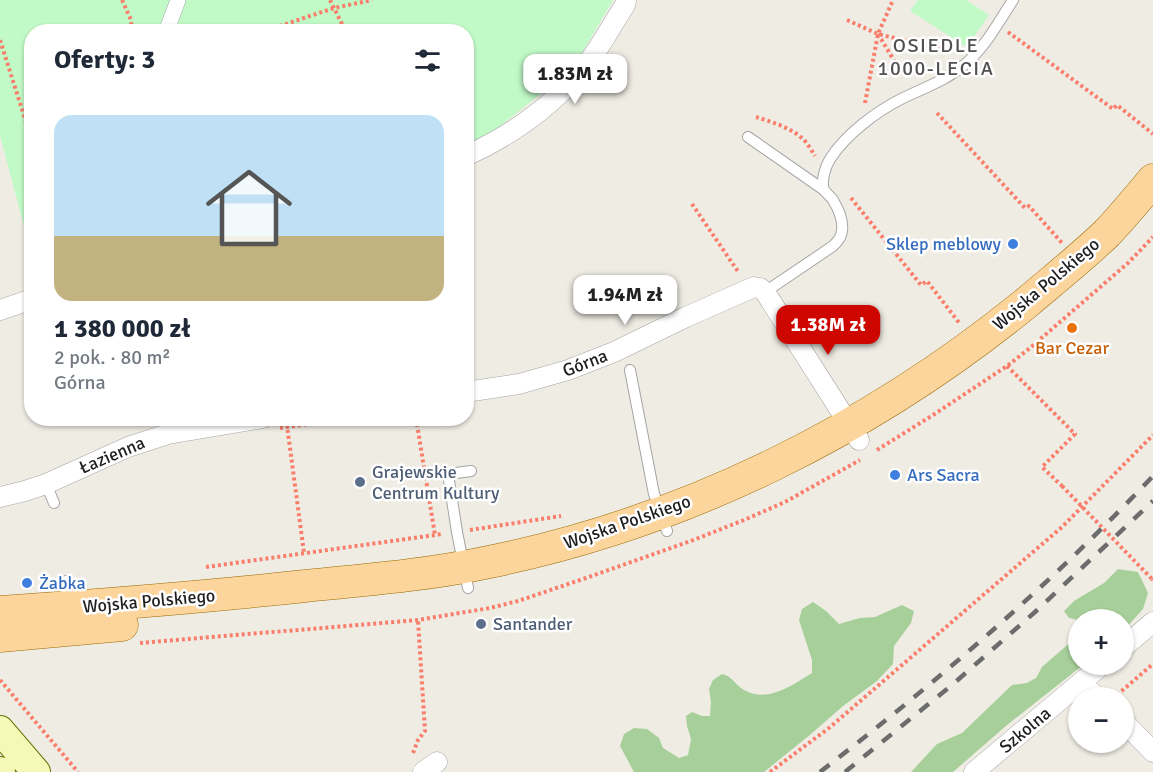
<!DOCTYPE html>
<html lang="pl">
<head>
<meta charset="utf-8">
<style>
  body { margin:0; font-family:Signika,sans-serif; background:#f2f2f3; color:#1f2937; height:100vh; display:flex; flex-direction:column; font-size:22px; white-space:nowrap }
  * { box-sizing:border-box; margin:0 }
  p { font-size:20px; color:#747a83 }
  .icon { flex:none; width:33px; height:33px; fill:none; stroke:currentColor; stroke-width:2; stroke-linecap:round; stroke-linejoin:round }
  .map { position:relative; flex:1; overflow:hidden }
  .sheet { position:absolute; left:24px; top:24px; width:450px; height:402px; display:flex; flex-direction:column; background:#fff; border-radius:24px; box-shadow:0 2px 4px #0004 }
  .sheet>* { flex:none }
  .controls { position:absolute; left:1068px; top:609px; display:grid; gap:12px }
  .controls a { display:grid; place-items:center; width:66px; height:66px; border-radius:50%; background:#fff; box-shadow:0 2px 4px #0004; font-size:30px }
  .price { position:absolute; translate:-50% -51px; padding:0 14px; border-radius:12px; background:#fff; color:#222; font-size:20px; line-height:39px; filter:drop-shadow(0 2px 3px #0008) }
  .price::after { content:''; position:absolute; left:50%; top:36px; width:18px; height:14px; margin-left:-9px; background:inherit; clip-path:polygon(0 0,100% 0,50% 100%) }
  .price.selected { background:#cd0600; color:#fff }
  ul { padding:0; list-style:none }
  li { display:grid; align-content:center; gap:12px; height:318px; padding:0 30px }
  li span { display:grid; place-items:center; height:186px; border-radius:18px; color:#555 }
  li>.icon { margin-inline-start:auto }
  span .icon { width:108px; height:108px; fill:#fffc; stroke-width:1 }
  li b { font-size:26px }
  h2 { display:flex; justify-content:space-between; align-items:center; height:72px; padding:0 30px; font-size:26px }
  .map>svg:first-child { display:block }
  .forest { fill:#a7cf99 }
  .park { fill:#c1f9c7 }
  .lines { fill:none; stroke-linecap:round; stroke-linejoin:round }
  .service-casing { stroke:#a5a5a5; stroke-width:12 }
  .pedestrian-casing { stroke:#a5a5a5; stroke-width:16 }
  .minor-casing { stroke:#a5a5a5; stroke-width:21 }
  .secondary-casing { stroke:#677605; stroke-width:30 }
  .primary-casing { stroke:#996a00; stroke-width:33 }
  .path { stroke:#fa7e6b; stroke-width:4; stroke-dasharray:3 3; stroke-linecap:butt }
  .service { stroke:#fff; stroke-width:10 }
  .pedestrian { stroke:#fff; stroke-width:15 }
  .minor { stroke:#fff; stroke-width:20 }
  .secondary { stroke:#f4f9b8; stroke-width:28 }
  .primary { stroke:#fcd59d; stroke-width:32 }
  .rail { stroke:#6c6c6c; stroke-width:4.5; stroke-dasharray:12 12; stroke-linecap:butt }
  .path-bridge { stroke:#fa7e6b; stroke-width:4; stroke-dasharray:3 3; stroke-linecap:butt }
  .shop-dot { fill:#3f7fe0; stroke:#fff; stroke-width:2 }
  .food-dot { fill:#e8710a; stroke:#fff; stroke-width:2 }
  .service-dot { fill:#5c6f8a; stroke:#fff; stroke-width:2 }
  .labels { text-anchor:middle; stroke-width:5; stroke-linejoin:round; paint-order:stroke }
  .shop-label { font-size:18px; fill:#366cbe; stroke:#fff; text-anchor:start }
  .street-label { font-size:18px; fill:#1e1e1e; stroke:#fff }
  .food-label { font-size:18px; fill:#c56008; stroke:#fff }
  .service-label { font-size:18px; fill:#4e5e75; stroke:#fff; text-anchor:start }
  .neighbourhood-label { font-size:20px; letter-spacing:1.5px; fill:#515151; stroke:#fff }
</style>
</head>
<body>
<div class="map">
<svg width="1153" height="772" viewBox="0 0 1153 772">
  <rect width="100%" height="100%" fill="#efece4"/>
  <path class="forest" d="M1118,569L1138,572L1148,593L1143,609L1124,630V620H1078L1069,618L1064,611L1074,601L1104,583Z
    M813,602L826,611L839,624L860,618L875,617L902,605L914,611L911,623L894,646L893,664L877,681L843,706L811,734L764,772H634L620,746L624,734L634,728L647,729L659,738L663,748L679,758L688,755L691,739L687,726L686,716L692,712L702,716H710L711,702L709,689L713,680L722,674C733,677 733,682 741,688C765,705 791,686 812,673V660L799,620L802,609Z
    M1078,630V664L1083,665L1007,725L953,772H911L937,744L962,733L1012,685L1027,683L1036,678L1042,667L1073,640Z"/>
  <path class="park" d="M0,0H613L581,55L549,87L485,138L467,146L466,32H32L31,252L0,136Z
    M918,0H966L989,15L967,47L910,11Z"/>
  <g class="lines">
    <g class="service-casing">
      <path id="service" d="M748,137L824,190
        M765,292L833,246C836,243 840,239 841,235C845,223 839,210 833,200C831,197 826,193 824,190C821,181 825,167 830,159C846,134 877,111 903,98C924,88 946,80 963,66C985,48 998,23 1013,0
        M630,370L654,494L667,531
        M46,484L54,503
        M66,581L68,604
        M468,588L457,532L448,474L471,471"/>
    </g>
    <g class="pedestrian-casing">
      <path id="pedestrian" d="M166,32L178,0"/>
    </g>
    <g class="minor-casing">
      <path id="minor" d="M466,156C514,134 558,102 590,60C603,43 613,23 625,5L626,0
        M0,310L32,299
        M466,392L519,384L568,370L614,352L686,317L754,287L760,288L765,292L859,440
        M0,497L25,491L46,484L128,447L168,434L263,418
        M1124,647L1153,622
        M1081,683L1098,698
        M1124,722L1153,752
        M423,772L437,762
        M974,772L1103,664"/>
    </g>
    <g class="secondary-casing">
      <path id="secondary" d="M0,730L36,772
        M0,771L1,772"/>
    </g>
    <g class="primary-casing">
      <path id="primary" d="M0,612C102,605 204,597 305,586C367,580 428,575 489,562C685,522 870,430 1025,304C1052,281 1081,258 1107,233C1123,216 1138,198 1153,180
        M0,636L122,625"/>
    </g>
    <path class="path" d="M122,0L131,20L132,32
      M330,0L346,32
      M847,20L878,34L940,49
      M269,32L277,27L334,8L372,0
      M1008,32L1113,109L1117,105L1153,134
      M878,34L901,72
      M0,40L32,141
      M865,103L878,34L893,0
      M937,113L1025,208L1029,206L1062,243
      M756,117C772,122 792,128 804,140C808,144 812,151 815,156
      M851,198L921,285L927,281L960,324
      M692,204L739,273
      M1007,366L1075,434L1042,467L1062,486
      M286,418L304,553
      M416,418L435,535
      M280,428L353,418
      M877,450L933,415L1007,366L1030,348L1128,263L1153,237
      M470,530L561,516
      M206,567L442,534
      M1152,579L1153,580
      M140,643L418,620L490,608L518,601L586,578L696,539L744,520L785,502L860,460
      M0,680L78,772
      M1117,695L1153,664
      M413,753L418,740L425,731L418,620
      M770,772L829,728L1062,527L1153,435"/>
    <use href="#service" class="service"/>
    <use href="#pedestrian" class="pedestrian"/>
    <use href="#minor" class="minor"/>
    <use href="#secondary" class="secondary"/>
    <use href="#primary" class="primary"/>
    <path class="rail" d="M820,772C938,681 1051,584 1153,476
      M845,772L952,685L1035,612L1153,501"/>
    <path class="path-bridge" d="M1062,486L1152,579"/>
  </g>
  <g class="shop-dot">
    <circle cx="1013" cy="244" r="6"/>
    <circle cx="895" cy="475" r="6"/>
    <circle cx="27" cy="583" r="6"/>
  </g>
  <circle class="food-dot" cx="1072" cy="328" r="6"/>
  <g class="service-dot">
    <circle cx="360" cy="482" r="6"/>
    <circle cx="481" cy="624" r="6"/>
  </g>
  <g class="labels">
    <g class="shop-label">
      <text x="1001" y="250" text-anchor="end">Sklep meblowy</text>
      <text x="907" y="481">Ars Sacra</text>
      <text x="39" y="589">Żabka</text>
    </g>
    <g class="street-label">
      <text transform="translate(1046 284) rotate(-40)" y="6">Wojska Polskiego</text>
      <text transform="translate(585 363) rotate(-21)" y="6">Górna</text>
      <text transform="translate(112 455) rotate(-23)" y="6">Łazienna</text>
      <text transform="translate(627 522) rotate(-19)" y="6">Wojska Polskiego</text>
      <text transform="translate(149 601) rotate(-5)" y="6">Wojska Polskiego</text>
      <text transform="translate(1025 730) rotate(-40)" y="6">Szkolna</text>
    </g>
    <g class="food-label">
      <text x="1072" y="354">Bar Cezar</text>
    </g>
    <g class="service-label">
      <text x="372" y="478">Grajewskie<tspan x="372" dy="21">Centrum Kultury</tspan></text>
      <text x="493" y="630">Santander</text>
    </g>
    <g class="neighbourhood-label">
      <text x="936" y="52">OSIEDLE<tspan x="936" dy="23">1000-LECIA</tspan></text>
    </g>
  </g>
</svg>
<div class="controls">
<a>+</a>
<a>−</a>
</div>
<b class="price" style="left:575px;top:105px">1.83M zł</b>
<b class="price" style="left:625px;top:326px">1.94M zł</b>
<b class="price selected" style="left:828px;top:356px">1.38M zł</b>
<section class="sheet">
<h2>Oferty: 3<svg class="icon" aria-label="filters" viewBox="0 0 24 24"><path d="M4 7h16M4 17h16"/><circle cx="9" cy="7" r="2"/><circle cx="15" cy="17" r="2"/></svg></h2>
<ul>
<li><span style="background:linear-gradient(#bfe0f5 65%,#c2b280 0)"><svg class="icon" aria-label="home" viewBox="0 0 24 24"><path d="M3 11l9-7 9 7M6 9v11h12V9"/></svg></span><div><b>1 380 000 zł</b><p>2 pok. · 80 m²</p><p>Górna</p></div></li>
</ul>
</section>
</div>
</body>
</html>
